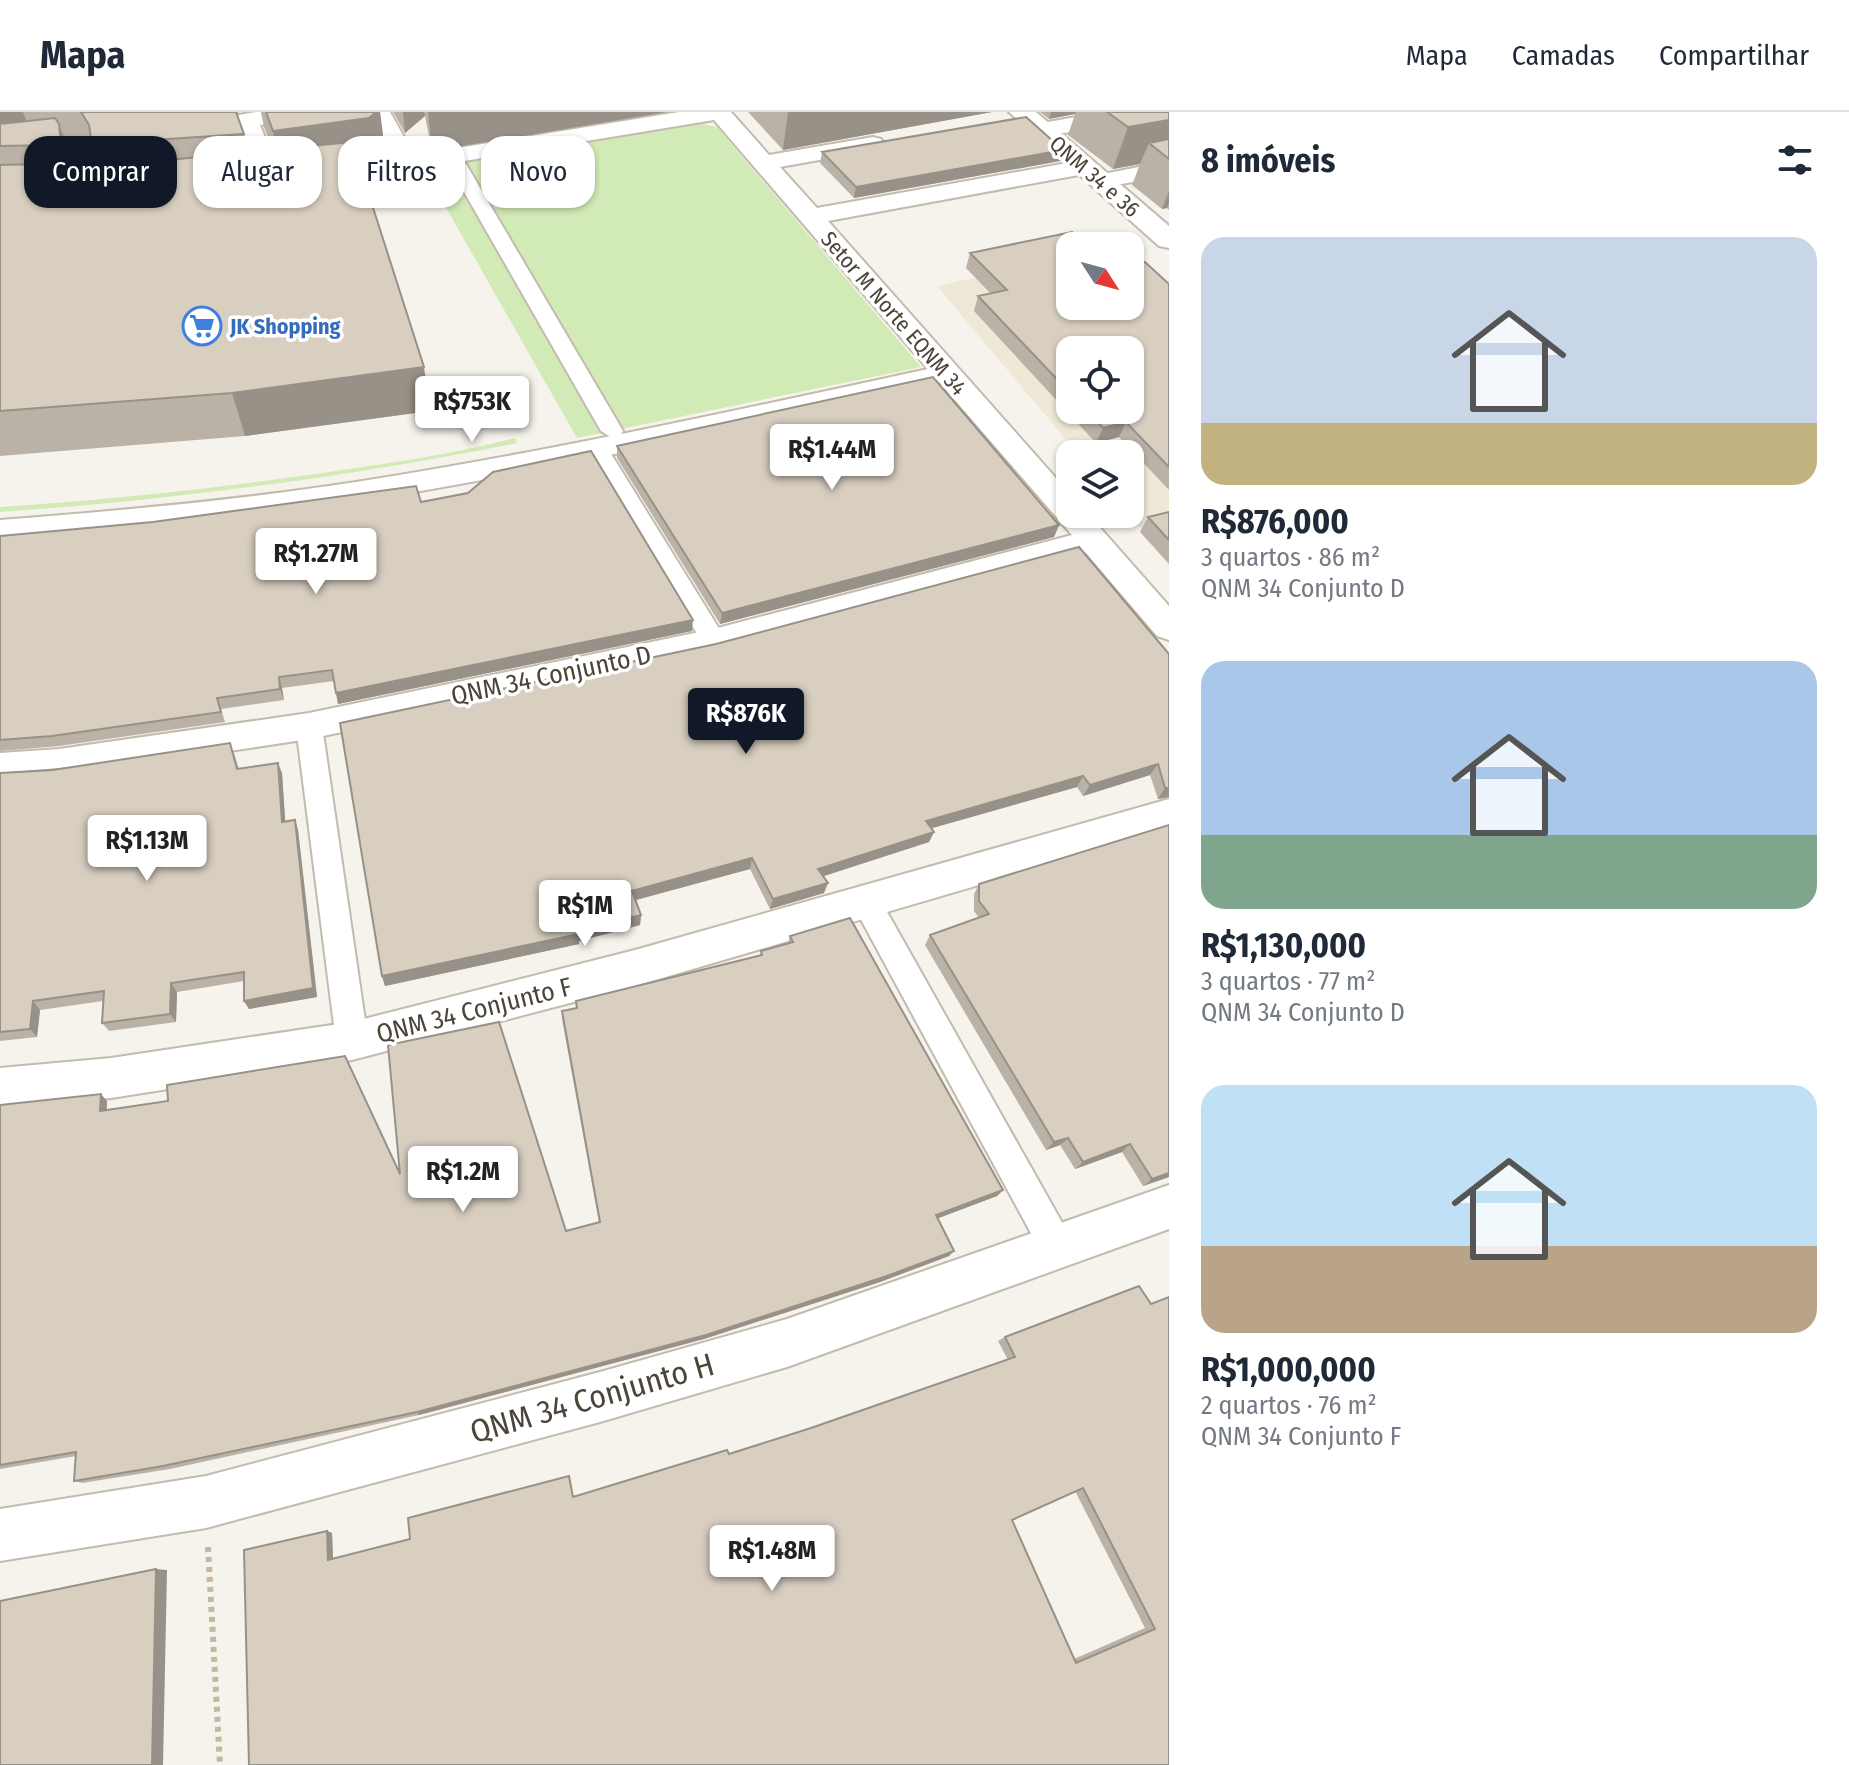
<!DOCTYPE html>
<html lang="pt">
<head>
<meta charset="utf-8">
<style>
  body { margin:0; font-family:"Fira Sans Condensed",sans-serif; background:#f6f6f7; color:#1f2937; height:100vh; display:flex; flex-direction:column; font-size:30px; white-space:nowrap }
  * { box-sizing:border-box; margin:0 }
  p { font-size:26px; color:#747a83 }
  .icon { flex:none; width:44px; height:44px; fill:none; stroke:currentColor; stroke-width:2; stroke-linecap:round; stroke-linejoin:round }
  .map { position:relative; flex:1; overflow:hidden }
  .details { display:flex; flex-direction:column; background:#fff; width:680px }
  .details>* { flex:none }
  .hud { position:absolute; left:24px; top:24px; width:760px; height:72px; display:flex; gap:16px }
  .needle { width:52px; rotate:126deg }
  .tools { position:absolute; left:1056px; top:120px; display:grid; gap:16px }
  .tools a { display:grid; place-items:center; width:88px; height:88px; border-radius:16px; background:#fff; box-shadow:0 2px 6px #0004; font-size:40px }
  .price { position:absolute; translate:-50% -68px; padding:0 18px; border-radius:8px; background:#fff; color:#222; font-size:26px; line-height:52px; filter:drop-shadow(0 2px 4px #0008) }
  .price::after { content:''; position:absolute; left:50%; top:48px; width:24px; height:18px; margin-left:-12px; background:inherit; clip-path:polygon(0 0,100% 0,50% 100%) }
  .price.selected { background:#111827; color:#fff }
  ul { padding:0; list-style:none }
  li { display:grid; align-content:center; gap:16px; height:424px; padding:0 32px }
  li span { display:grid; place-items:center; height:248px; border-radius:24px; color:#555 }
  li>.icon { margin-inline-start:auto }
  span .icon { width:144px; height:144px; fill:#fffc; stroke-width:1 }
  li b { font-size:34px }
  h2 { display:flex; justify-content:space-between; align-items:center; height:96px; padding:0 32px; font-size:34px }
  .pill { padding:0 28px; border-radius:24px; background:#fff; box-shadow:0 2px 6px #0004; font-size:28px; line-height:72px }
  .pill.selected { background:#111827; color:#fff }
  header { display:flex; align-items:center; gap:48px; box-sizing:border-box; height:112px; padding:0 40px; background:#fff; border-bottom:2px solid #e0e1e3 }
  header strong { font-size:38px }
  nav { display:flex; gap:44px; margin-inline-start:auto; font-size:28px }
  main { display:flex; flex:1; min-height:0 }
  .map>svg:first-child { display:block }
  .education { fill:#efe8d6; fill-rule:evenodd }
  .green { fill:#d2eab5 }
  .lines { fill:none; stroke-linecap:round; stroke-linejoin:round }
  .pedestrian-casing { stroke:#c2bbae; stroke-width:4 }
  .minor-casing { stroke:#c2bbae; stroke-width:4 }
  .tertiary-casing { stroke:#c2bbae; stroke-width:4 }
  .path { stroke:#c4b79f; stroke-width:6; stroke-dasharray:5 5; stroke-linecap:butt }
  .pedestrian { fill:#fff; fill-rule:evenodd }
  .minor { fill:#fff; fill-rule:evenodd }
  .tertiary { fill:#fff; fill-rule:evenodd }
  .wall { fill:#bab2a6; fill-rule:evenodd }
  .shaded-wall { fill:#979187 }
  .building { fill:#d8cfc1; stroke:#979187; stroke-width:2; fill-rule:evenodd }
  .labels { text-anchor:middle; stroke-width:7; stroke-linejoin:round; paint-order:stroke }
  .far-street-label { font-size:22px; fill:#4b4439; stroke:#fff }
  .far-shop-label { font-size:22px; font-weight:bold; fill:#366cbe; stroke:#fff; text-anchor:start }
  .street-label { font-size:26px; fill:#4b4439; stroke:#fff }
  .near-street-label { font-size:32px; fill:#4b4439; stroke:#fff }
</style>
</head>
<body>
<header>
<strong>Mapa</strong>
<nav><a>Mapa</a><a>Camadas</a><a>Compartilhar</a></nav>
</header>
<main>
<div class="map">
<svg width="1169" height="1653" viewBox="0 0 1169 1653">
  <rect width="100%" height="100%" fill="#f6f3ec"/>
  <path class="education" d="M1130,139L1169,174V421L1148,425L1128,402L1130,342H1078L937,174L1070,144V194H1130ZM1070,238H1130V298H1070Z"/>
  <path class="green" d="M697,11L717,15L921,255L577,326L424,57Z
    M515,326L517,331C347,365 174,388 0,400V395C110,388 220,376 329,360C391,351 454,342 515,326Z"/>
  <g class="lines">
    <g class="pedestrian-casing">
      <path id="pedestrian" d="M457,47L466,52L623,319L620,324L612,326L601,319L448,52Z
        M597,330L605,332L608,337L723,523L727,529L723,535L714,538L705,535L586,337L589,332Z
        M309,604L318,607L322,614L368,929L363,939L352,943L341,939L336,929L296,614L300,607Z
        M867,779L877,782L1069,1123L1075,1135L1069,1147L1057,1153L1045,1147L852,791L857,782Z"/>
    </g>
    <g class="minor-casing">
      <path id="minor" d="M256,0H310L307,5L260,13L284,73L280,78H264L260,73L236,8L239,3Z
        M368,0H390L414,43L679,0H731L769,43L873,25L881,27L884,32L881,37L780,55L817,96L1084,48L1092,50L1096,55L1092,60L1084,62L828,109L1070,382V402H1088L1169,494V528L1157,524L1086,441L714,541L309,627L59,665L0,669V641L59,637L309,601L714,517L1072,423L940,271C746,314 551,359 354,390C237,408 119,420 0,428V408C119,399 238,388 356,370C548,340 738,298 928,257L714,8L307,75L299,73L295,68L299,63L393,47Z
        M1105,0H1153L1142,7L1042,25L1031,18L1042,11Z
        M75,31C102,38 103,63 105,86L101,91H85C76,77 84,58 71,45L0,54V40Z
        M1169,49V63L1101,76L1093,74L1089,69L1093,64Z
        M1169,687V717L635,874L352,948L111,986L0,996V956L111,946L352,910L635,838Z
        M1169,1073V1117L787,1255L600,1310L206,1416L0,1449V1397L206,1364L600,1260L787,1207Z"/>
    </g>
    <g class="tertiary-casing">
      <path id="tertiary" d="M1009,0H1036L1169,114V136L1159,134Z"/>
    </g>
    <path class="path" d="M208,1435L220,1653"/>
    <use href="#pedestrian" class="pedestrian"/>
    <use href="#minor" class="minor"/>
    <use href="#tertiary" class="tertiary"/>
  </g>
  <path class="wall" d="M0,0H239L237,3L244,22L248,40L273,38L264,15L261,0H380L385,39L375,48L359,51L430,299L245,324L0,344ZM68,28L83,32L95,41L99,51H73L65,29Z
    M393,0H667L432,39L425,4L405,21Z
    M748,0H992L783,38Z
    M1040,0H1169V98L1167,96L1162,97L1132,73L1140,52L1113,57L1068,23L1075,2L1049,7Z
    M1063,38L1060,49L854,86L820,51L822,40Z
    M970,141L1070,194L1169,172V378L1119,325L1096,331L974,199L978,184L991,182L966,156ZM1070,238L1130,298H1070Z
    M617,334L1059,413L1054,425L720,512L617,346Z
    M421,390L692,519L338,592L334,569L282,576L284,588L221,597L225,610L59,634L0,639V424Z
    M1169,400V452L1140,420L1148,405Z
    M1169,542V685L1158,687L1150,663L1083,684L1077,675L932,716L934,720L929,730L823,764L824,781L770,797L750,757L636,788L641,803L640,813L579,829V832L385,874L382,864Z
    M234,641L239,657L282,661L285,709L295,708L298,718L317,885L249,897L244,889V869L177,880L176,910L109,919L102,911L103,889L40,898L37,925L0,929V661Z
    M1169,713V1065L1143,1074L1122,1040L1075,1057L1060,1033L1046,1038L925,833L930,823L979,806L974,799V782L979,772Z
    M790,824L1003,1078L997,1084L938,1106L949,1144L880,1170L704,1227L419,1303L170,1357L82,1371L74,1369L76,1344L0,1357V993L107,989V998L400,1062L566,1119L599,1110L562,907V899L576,897V889L760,844L761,839L788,831Z
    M1139,1174L1169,1653H249L327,1419L332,1421L333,1447L573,1385L729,1342L811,1316L1008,1248L998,1229L1005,1225ZM1075,1379L1145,1516L1074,1547L1012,1408Z"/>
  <path class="shaded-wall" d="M0,0H23L35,31L0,34Z
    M376,0H380L385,39L375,48L282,61L273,19Z
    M403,0H424L425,4L405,21Z
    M428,0H667L432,39Z
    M788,0H992L783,38Z
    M1051,0H1076L1075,2L1049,7Z
    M1169,8V47L1149,31L1140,52L1113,57L1128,15Z
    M59,12L74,54L77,75L61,33Z
    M1063,38L1060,49L854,86L856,75Z
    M1169,79V91L1167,96L1162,97Z
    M424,255L430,299L245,324L232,281Z
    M1126,310L1119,325L1096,331L1103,316Z
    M1059,413L1054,425L720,512L722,501Z
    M693,508L692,519L338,592L336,581Z
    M279,565L282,576L284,588L280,577Z
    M278,651L282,661L286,720L282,710Z
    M1158,652L1150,663L1083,684L1090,673Z
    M1083,664L1077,675L922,719L926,709Z
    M1165,676H1169V685L1158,687Z
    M295,708L298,718L317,885L249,897L244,889Z
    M934,720L929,730L815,767L818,757Z
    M752,746L750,757L632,789V779Z
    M828,771L824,781L770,797L773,787Z
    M641,803L640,813L579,829V832L385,874L382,864Z
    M171,871L177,880L176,910L170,902Z
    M33,889L40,898L37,925L30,917Z
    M101,982L107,989L106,1006L100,999Z
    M1068,1026L1060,1033L1046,1038L1054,1030Z
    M1130,1032L1122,1040L1075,1057L1083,1050Z
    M1169,1061V1065L1143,1074L1152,1067Z
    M1003,1078L997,1084L931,1109L936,1103Z
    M954,1139L949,1144L880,1170L704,1227L419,1303L417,1300Z
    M327,1419L332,1421L333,1449L328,1448Z
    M156,1457L167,1458L163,1653H152Z"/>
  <path class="building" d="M81,0H236L244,22L92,32L89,13Z
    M266,0H376L369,6L273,19Z
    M1107,0H1169V8L1128,15Z
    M1026,5L1063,38L856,75L822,40Z
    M55,6L59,12L61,33L0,34V12Z
    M1169,27V47L1149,31Z
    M352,30L424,255L232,281L0,299V53L158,49Z
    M1072,120L1087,134H1070V194H1130V154L1145,150L1169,172V355L1126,310L1103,316L1086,298H1130V238H1070V281L978,184L1007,178L970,141Z
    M933,265L1059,413L722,501L617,334Z
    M591,339L693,508L336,581L332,558L279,565L280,577L217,586L221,600L52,624L0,628V424L153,410L416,374L421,390L468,381L493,360Z
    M1169,400V428L1148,405Z
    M1079,435L1169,542V676H1165L1158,652L1090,673L1083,664L926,709L934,720L818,757L828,771L773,787L752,746L632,779L641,803L578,819L579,822L382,864L340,611L716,532Z
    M230,631L237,657L278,651L282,710L295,708L313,876L244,889V860L171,871L170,902L102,911L104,879L33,889L30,917L0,920V661L53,658Z
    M1169,713V1061L1152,1067L1130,1032L1083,1050L1068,1026L1054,1030L930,823L989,802L979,789V772Z
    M850,806L1003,1078L936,1103L954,1139L884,1165L706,1223L417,1300L163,1354L74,1369L76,1340L0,1353V993L101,982L100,999L168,989L167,973L345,944L400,1062L388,933L499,910L566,1119L600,1110L562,899L577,896L576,889L762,843L761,839L793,830L790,824Z
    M1139,1174L1151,1192L1169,1185V1653H249L244,1438L327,1419L328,1448L410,1427L408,1406L569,1364L573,1385L727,1338L729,1342L811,1316L1015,1245L1005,1225ZM1083,1376L1155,1517L1076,1551L1012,1408Z
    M156,1457L152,1653H0V1489Z"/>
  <defs>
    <g id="supermarket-ring" transform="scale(2)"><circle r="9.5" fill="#fff" stroke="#3f7fe0" stroke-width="1.5"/><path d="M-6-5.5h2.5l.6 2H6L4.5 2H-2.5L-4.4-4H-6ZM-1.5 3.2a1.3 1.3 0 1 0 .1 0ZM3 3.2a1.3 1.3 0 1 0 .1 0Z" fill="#3f7fe0"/></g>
  </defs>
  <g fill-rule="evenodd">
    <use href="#supermarket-ring" x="202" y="214"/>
  </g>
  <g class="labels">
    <g class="far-street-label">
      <text transform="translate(1095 64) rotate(41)" y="8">QNM 34 e 36</text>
      <text transform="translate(894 201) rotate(49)" y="8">Setor M Norte EQNM 34</text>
    </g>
    <g class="far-shop-label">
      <text x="230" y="222">JK Shopping</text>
    </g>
    <g class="street-label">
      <text transform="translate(551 563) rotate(-12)" y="9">QNM 34 Conjunto D</text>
      <text transform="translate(474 898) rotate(-14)" y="9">QNM 34 Conjunto F</text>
    </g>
    <g class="near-street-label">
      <text transform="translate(592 1286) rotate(-16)" y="11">QNM 34 Conjunto H</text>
    </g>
  </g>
</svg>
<div class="tools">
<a><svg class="needle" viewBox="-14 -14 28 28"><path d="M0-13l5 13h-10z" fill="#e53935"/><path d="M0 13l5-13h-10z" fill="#747a83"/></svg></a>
<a><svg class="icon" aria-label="locate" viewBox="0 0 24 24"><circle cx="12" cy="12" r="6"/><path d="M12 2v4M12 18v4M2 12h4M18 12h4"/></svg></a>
<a><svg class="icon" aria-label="layers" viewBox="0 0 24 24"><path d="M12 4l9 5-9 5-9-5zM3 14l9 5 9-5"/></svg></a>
</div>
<b class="price" style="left:472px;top:332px">R$753K</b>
<b class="price" style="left:832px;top:380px">R$1.44M</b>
<b class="price" style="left:316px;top:484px">R$1.27M</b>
<b class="price selected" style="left:746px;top:644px">R$876K</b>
<b class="price" style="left:147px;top:771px">R$1.13M</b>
<b class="price" style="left:585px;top:836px">R$1M</b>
<b class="price" style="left:463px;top:1102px">R$1.2M</b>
<b class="price" style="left:772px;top:1481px">R$1.48M</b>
<div class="hud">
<a class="pill selected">Comprar</a>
<a class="pill">Alugar</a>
<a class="pill">Filtros</a>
<a class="pill">Novo</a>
</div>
</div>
<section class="details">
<h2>8 imóveis<svg class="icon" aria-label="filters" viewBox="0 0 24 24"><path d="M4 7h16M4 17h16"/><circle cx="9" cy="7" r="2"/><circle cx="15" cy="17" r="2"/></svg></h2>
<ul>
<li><span style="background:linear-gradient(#c9d6e8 75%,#c2b280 0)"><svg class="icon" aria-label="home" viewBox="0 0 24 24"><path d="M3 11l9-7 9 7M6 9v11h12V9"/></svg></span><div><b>R$876,000</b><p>3 quartos · 86 m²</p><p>QNM 34 Conjunto D</p></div></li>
<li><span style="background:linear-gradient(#a9c7e8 70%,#7fa58c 0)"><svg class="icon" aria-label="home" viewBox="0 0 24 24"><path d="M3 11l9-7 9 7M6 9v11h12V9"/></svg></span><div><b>R$1,130,000</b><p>3 quartos · 77 m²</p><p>QNM 34 Conjunto D</p></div></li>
<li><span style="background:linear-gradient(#bfe0f5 65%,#b9a48a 0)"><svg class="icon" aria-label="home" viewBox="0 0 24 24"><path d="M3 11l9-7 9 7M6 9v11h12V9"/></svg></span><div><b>R$1,000,000</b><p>2 quartos · 76 m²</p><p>QNM 34 Conjunto F</p></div></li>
</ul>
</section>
</main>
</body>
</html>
